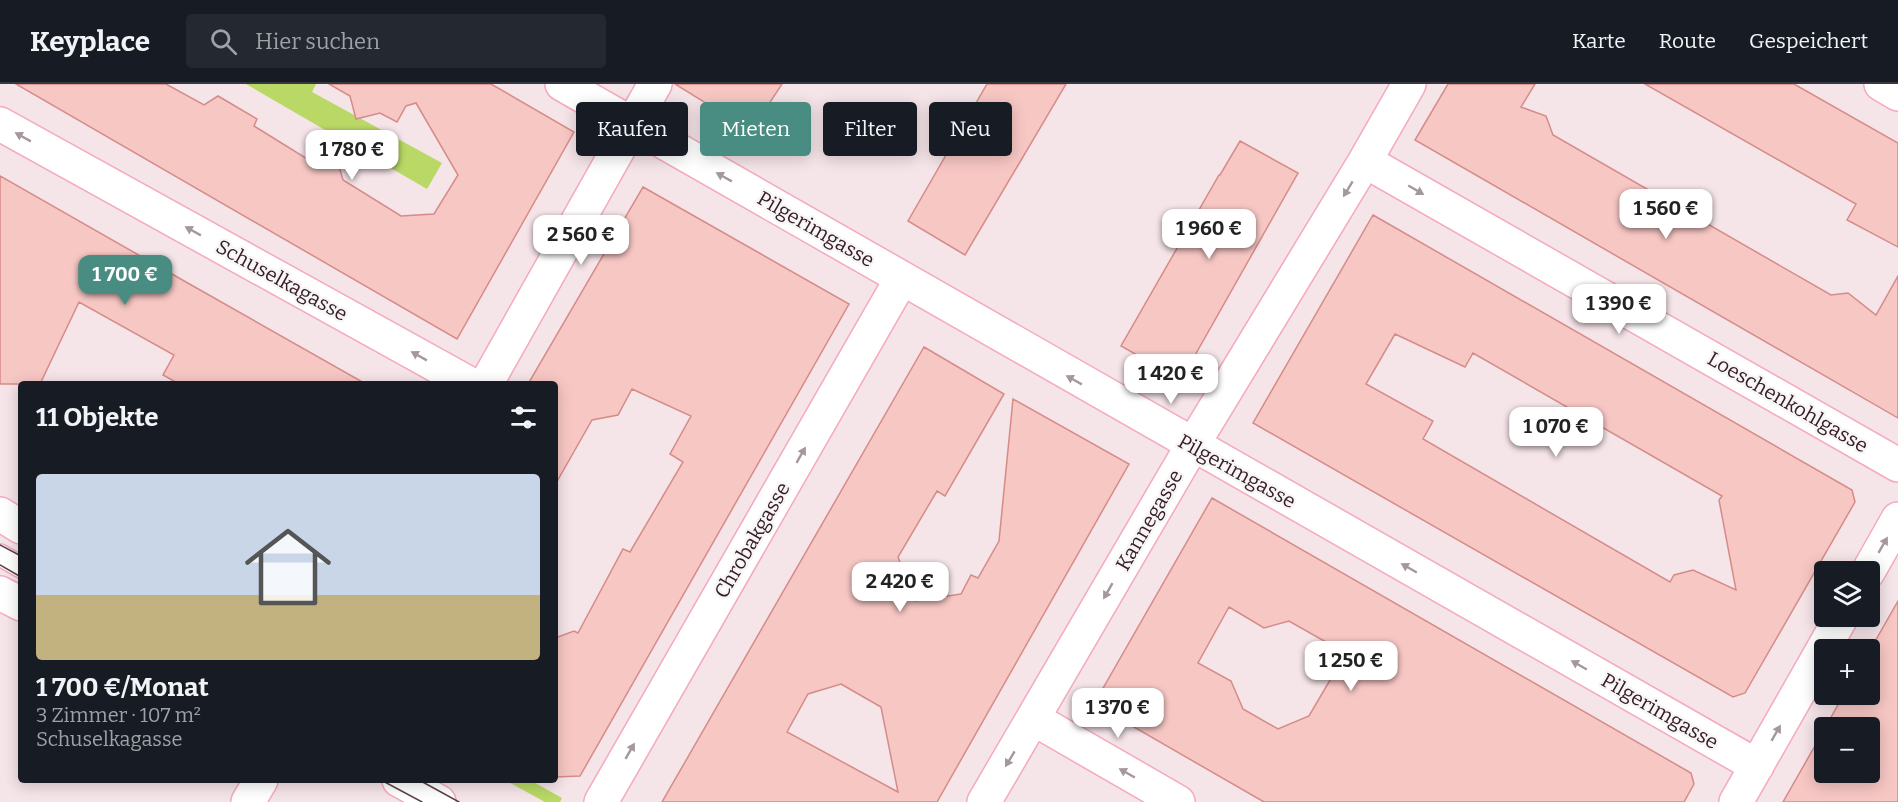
<!DOCTYPE html>
<html lang="de">
<head>
<meta charset="utf-8">
<style>
  body { margin:0; font-family:Bitter,serif; background:#242831; color:#f1f3f6; height:100vh; display:flex; flex-direction:column; font-size:22px; white-space:nowrap }
  * { box-sizing:border-box; margin:0 }
  p { font-size:20px; color:#9ea1a6 }
  .icon { flex:none; width:33px; height:33px; fill:none; stroke:currentColor; stroke-width:2; stroke-linecap:round; stroke-linejoin:round }
  .map { position:relative; flex:1; overflow:hidden }
  .drawer { position:absolute; left:18px; top:297px; width:540px; height:402px; display:flex; flex-direction:column; background:#171b24; border-radius:6px; box-shadow:0 3px 15px #0003 }
  .drawer>* { flex:none }
  .guide { position:absolute; left:576px; top:18px; width:570px; height:54px; display:flex; gap:12px }
  .controls { position:absolute; left:1814px; top:477px; display:grid; gap:12px }
  .controls a { display:grid; place-items:center; width:66px; height:66px; border-radius:6px; background:#171b24; box-shadow:0 3px 15px #0003; font-size:30px }
  .price { position:absolute; translate:-50% -51px; padding:0 14px; border-radius:12px; background:#fff; color:#222; font-size:20px; line-height:39px; filter:drop-shadow(0 2px 3px #0008) }
  .price::after { content:''; position:absolute; left:50%; top:36px; width:18px; height:14px; margin-left:-9px; background:inherit; clip-path:polygon(0 0,100% 0,50% 100%) }
  .price.current { background:#488c82; color:#fff }
  ul { padding:0; list-style:none }
  li { display:grid; align-content:center; gap:12px; height:318px; padding:0 18px }
  li+li { border-top:2px solid #363941 }
  li span { display:grid; place-items:center; height:186px; border-radius:6px; color:#555 }
  li>.icon { margin-inline-start:auto }
  span .icon { width:108px; height:108px; fill:#fffc; stroke-width:1 }
  li b { font-size:26px }
  h2 { display:flex; justify-content:space-between; align-items:center; height:72px; padding:0 18px; font-size:26px }
  .chip { padding:0 21px; border-radius:6px; background:#171b24; box-shadow:0 3px 15px #0003; font-size:21px; line-height:54px }
  .chip.current { background:#488c82; color:#fff }
  header { display:flex; align-items:center; gap:36px; box-sizing:border-box; height:84px; padding:0 30px; background:#171b24; border-bottom:2px solid #363941 }
  header strong { font-size:28px }
  nav { display:flex; gap:33px; margin-inline-start:auto; font-size:21px }
  .search { width:420px; height:54px; background:#242831; display:flex; align-items:center; gap:15px; box-sizing:border-box; padding:0 21px; border-radius:6px; color:#9ea1a6; font-size:22px }
  .map>svg:first-child { display:block }
  .green { fill:#b9d866 }
  .building { fill:#f7c7c4; stroke:#d68b88; stroke-width:1.5; fill-rule:evenodd }
  .lines { fill:none; stroke-linecap:round; stroke-linejoin:round }
  .lane-casing { stroke:#f5a9bd; stroke-width:24 }
  .street-casing { stroke:#f5a9bd; stroke-width:36 }
  .secondary-casing { stroke:#f5a9bd; stroke-width:36 }
  .lane { stroke:#fff; stroke-width:21 }
  .street { stroke:#fff; stroke-width:33 }
  .secondary { stroke:#fff; stroke-width:33 }
  .tram { stroke:#5c4149; stroke-width:1.5 }
  .oneway { fill:#a5989c }
  .labels { text-anchor:middle; stroke-width:5; stroke-linejoin:round; paint-order:stroke }
  .street-label { font-size:20px; fill:#381b24; stroke:#f6f6f6 }
</style>
</head>
<body>
<header>
<strong>Keyplace</strong>
<div class="search"><svg class="icon" aria-label="search" viewBox="0 0 24 24"><circle cx="10" cy="10" r="6"/><path d="M15 15l6 6"/></svg>Hier suchen</div>
<nav><a>Karte</a><a>Route</a><a>Gespeichert</a></nav>
</header>
<div class="map">
<svg width="1898" height="718" viewBox="0 0 1898 718">
  <rect width="100%" height="100%" fill="#f5e4e8"/>
  <path class="green" d="M246,0H316L312,8L442,79L427,105Z
    M505,696H530L562,714L560,718H545Z"/>
  <path class="building" d="M16,0H166L204,21L218,12L257,35L254,42L312,78L336,72L343,96L401,132L434,130L458,91L416,19L406,22L397,38L380,29L356,35L350,12L329,0H491L574,48L457,255Z
    M675,0H782L751,47Z
    M987,0H1066L965,171L908,137Z
    M1448,0H1535L1521,23L1546,32L1553,51L1831,211L1848,209L1876,231L1898,192V334L1415,56Z
    M1645,0H1794L1898,59V163L1847,136L1856,120Z
    M1240,57L1298,89L1181,296L1121,262L1219,91H1220Z
    M0,92L193,202L366,300H179L163,291L174,271L79,218L40,300H0Z
    M643,103L849,220L580,692L555,693V554L574,547L578,549L623,465L630,468L683,378L670,370L691,332L632,305L618,331L592,336L555,401V300H528Z
    M1373,131L1852,406L1855,418L1745,609L1733,613L1253,339ZM1395,250L1465,283L1473,269L1722,412L1719,416L1736,506L1693,486L1674,491L1670,498L1423,355L1433,337L1366,300Z
    M924,263L1004,310L945,412L937,407L898,473L915,517L961,510L971,491L978,494L999,457L1013,315L1129,380L937,718H662ZM841,600L881,623L898,708L787,648L808,610Z
    M1212,414L1691,689L1694,700L1684,718H1264L1094,620ZM1229,523L1264,544L1289,537L1326,558L1333,591L1309,632L1278,645L1243,625L1231,597L1198,579Z
    M1898,517V718H1783L1824,646V688H1869V644H1825L1844,610H1869V568Z"/>
  <g class="lines">
    <g class="lane-casing">
      <path id="lane" d="M0,471L21,483"/>
    </g>
    <g class="street-casing">
      <path id="street" d="M562,0C959,230 1358,456 1757,682
        M1881,0L1898,10
        M0,40L470,300
        M1365,77L1898,381
        M486,300L655,0
        M1868,488L1898,435
        M1034,635L1178,718
        M248,718L261,696
        M601,718L902,194
        M984,718L1192,362L1365,77L1409,0
        M1736,718L1842,532"/>
    </g>
    <g class="secondary-casing">
      <path id="secondary" d="M0,430L21,443
        M0,509L21,520
        M399,696L439,718"/>
    </g>
    <use href="#lane" class="lane"/>
    <use href="#street" class="street"/>
    <use href="#secondary" class="secondary"/>
    <path class="tram" d="M0,461L21,472
      M0,481L21,493
      M381,696L422,718
      M419,696L459,718"/>
  </g>
  <defs><path id="oneway-solid" d="M-6-.8H1V-3.2L6.5 0L1 3.2V.8H-6Z" transform="scale(1.5)"/></defs>
  <g class="oneway">
    <use href="#oneway-solid" transform="translate(23 53) rotate(-151)"/>
    <use href="#oneway-solid" transform="translate(724 93) rotate(-151)"/>
    <use href="#oneway-solid" transform="translate(1348 105) rotate(121)"/>
    <use href="#oneway-solid" transform="translate(1416 106) rotate(30)"/>
    <use href="#oneway-solid" transform="translate(193 147) rotate(-151)"/>
    <use href="#oneway-solid" transform="translate(419 272) rotate(-151)"/>
    <use href="#oneway-solid" transform="translate(1074 296) rotate(-151)"/>
    <use href="#oneway-solid" transform="translate(801 371) rotate(-60)"/>
    <use href="#oneway-solid" transform="translate(1883 461) rotate(-60)"/>
    <use href="#oneway-solid" transform="translate(1409 484) rotate(-150)"/>
    <use href="#oneway-solid" transform="translate(1108 507) rotate(120)"/>
    <use href="#oneway-solid" transform="translate(1579 581) rotate(-150)"/>
    <use href="#oneway-solid" transform="translate(1776 649) rotate(-60)"/>
    <use href="#oneway-solid" transform="translate(630 667) rotate(-60)"/>
    <use href="#oneway-solid" transform="translate(1010 675) rotate(121)"/>
    <use href="#oneway-solid" transform="translate(1127 689) rotate(-150)"/>
  </g>
  <g class="labels">
    <g class="street-label">
      <text transform="translate(816 145) rotate(30)" y="7">Pilgerimgasse</text>
      <text transform="translate(282 196) rotate(29)" y="7">Schuselkagasse</text>
      <text transform="translate(1788 318) rotate(30)" y="7">Loeschenkohlgasse</text>
      <text transform="translate(1237 387) rotate(29)" y="7">Pilgerimgasse</text>
      <text transform="translate(1149 436) rotate(-60)" y="7">Kannegasse</text>
      <text transform="translate(752 456) rotate(-60)" y="7">Chrobakgasse</text>
      <text transform="translate(1660 627) rotate(30)" y="7">Pilgerimgasse</text>
    </g>
  </g>
</svg>
<div class="controls">
<a><svg class="icon" aria-label="layers" viewBox="0 0 24 24"><path d="M12 4l9 5-9 5-9-5zM3 14l9 5 9-5"/></svg></a>
<a>+</a>
<a>−</a>
</div>
<b class="price" style="left:352px;top:97px">1 780 €</b>
<b class="price" style="left:1666px;top:156px">1 560 €</b>
<b class="price" style="left:1209px;top:176px">1 960 €</b>
<b class="price" style="left:581px;top:182px">2 560 €</b>
<b class="price current" style="left:125px;top:222px">1 700 €</b>
<b class="price" style="left:1619px;top:251px">1 390 €</b>
<b class="price" style="left:1171px;top:321px">1 420 €</b>
<b class="price" style="left:1556px;top:374px">1 070 €</b>
<b class="price" style="left:900px;top:529px">2 420 €</b>
<b class="price" style="left:1351px;top:608px">1 250 €</b>
<b class="price" style="left:1118px;top:655px">1 370 €</b>
<div class="guide">
<a class="chip">Kaufen</a>
<a class="chip current">Mieten</a>
<a class="chip">Filter</a>
<a class="chip">Neu</a>
</div>
<section class="drawer">
<h2>11 Objekte<svg class="icon" aria-label="filters" viewBox="0 0 24 24"><path d="M4 7h16M4 17h16"/><circle cx="9" cy="7" r="2"/><circle cx="15" cy="17" r="2"/></svg></h2>
<ul>
<li><span style="background:linear-gradient(#c9d6e8 65%,#c2b280 0)"><svg class="icon" aria-label="home" viewBox="0 0 24 24"><path d="M3 11l9-7 9 7M6 9v11h12V9"/></svg></span><div><b>1 700 €/Monat</b><p>3 Zimmer · 107 m²</p><p>Schuselkagasse</p></div></li>
</ul>
</section>
</div>
</body>
</html>
